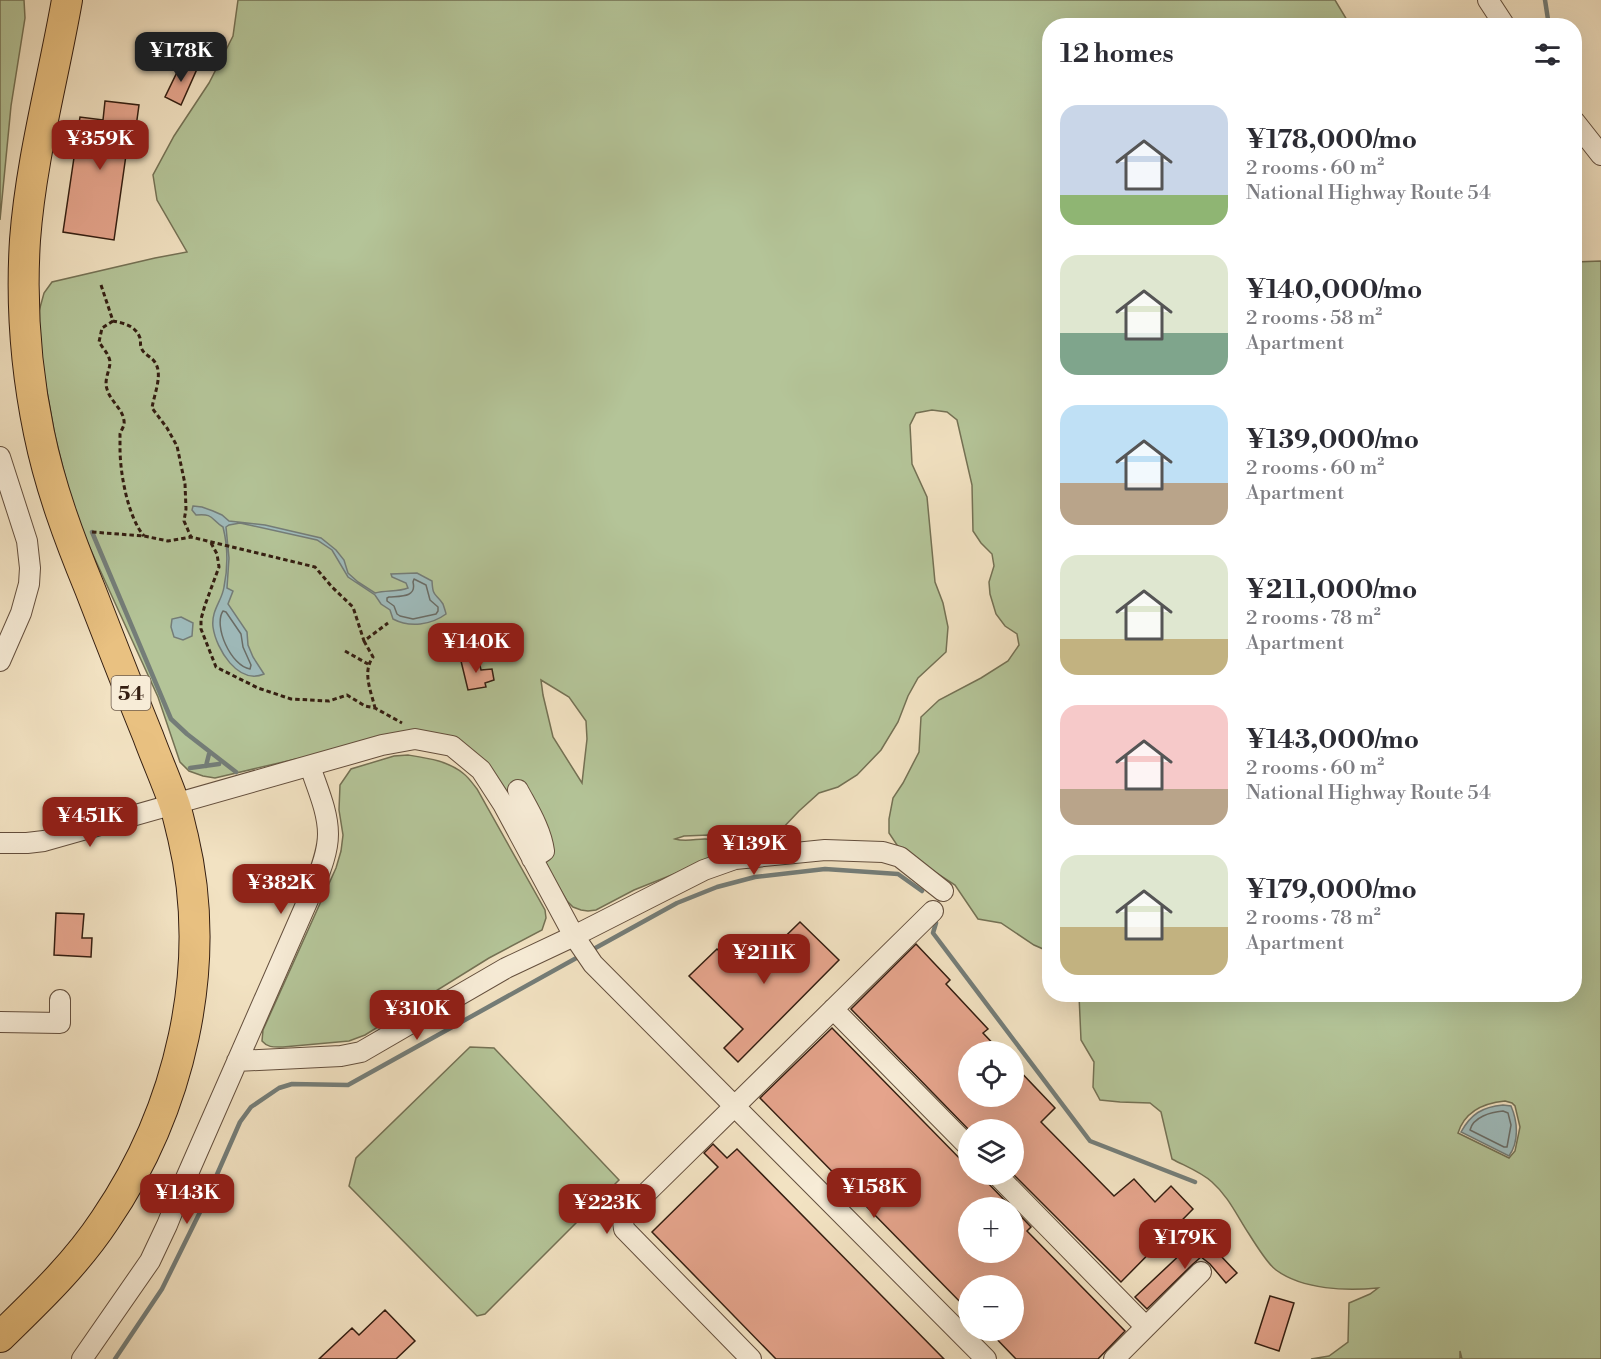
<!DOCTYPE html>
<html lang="en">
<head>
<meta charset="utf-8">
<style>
  body { margin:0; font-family:"Libre Bodoni",serif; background:#f7f7f7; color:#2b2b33; height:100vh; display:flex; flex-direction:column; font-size:22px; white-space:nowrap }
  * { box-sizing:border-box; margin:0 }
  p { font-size:20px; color:#7c7c81 }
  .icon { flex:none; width:33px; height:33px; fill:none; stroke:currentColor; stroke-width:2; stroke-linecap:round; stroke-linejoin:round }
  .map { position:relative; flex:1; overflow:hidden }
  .details { position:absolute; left:1042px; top:18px; width:540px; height:984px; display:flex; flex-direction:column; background:#fff; border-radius:24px; box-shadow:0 6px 24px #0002 }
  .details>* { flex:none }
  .buttons { position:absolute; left:958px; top:1041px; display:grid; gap:12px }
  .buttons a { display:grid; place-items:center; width:66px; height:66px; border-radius:50%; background:#fff; box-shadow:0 6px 24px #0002; font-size:30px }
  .price { position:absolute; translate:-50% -51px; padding:0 14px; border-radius:12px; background:#8f2418; color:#fff; font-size:20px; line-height:39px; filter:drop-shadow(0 2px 3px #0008) }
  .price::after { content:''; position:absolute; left:50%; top:36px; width:18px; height:14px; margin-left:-9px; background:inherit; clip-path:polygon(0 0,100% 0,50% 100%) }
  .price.current { background:#222; color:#fff }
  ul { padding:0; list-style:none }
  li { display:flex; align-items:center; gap:18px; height:150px; padding:0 18px }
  li span { display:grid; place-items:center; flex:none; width:168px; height:120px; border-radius:18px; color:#555 }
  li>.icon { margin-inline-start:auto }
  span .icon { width:72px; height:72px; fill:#fffc; stroke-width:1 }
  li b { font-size:26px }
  h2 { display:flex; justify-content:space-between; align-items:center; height:72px; padding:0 18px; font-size:26px }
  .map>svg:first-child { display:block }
  .green { fill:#b4c498; stroke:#747154; stroke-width:1.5; fill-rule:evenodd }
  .water { fill:#9fbcbd; stroke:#747d78; stroke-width:1.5 }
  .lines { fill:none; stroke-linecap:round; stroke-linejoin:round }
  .shore { stroke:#6a6d67; stroke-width:1.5 }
  .stream { stroke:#747d78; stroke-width:4.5 }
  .building { fill:#e5a48c; stroke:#341e11; stroke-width:1.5 }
  .minor-casing { stroke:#644f3d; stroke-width:22 }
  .highway-casing { stroke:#341e11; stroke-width:32 }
  .path { stroke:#341e11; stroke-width:3; stroke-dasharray:4.5 3; stroke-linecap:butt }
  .minor { stroke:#f7ecd7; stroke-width:20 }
  .highway { stroke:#e9c181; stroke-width:30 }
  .labels { text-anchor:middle; stroke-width:6; stroke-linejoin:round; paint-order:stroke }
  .shield { fill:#f7ecd7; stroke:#6e5c4c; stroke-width:1.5 }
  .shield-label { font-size:20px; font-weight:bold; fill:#341e11 }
</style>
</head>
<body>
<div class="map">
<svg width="1601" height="1359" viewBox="0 0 1601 1359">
  <rect width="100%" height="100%" fill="#f2e2c2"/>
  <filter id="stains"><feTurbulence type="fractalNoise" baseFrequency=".00333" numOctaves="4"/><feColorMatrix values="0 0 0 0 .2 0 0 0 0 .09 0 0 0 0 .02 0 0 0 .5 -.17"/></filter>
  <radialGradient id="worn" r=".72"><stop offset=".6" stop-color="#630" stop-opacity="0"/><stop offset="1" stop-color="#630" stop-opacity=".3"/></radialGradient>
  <path class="green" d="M0,0H24L25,18L11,106L0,220Z
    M238,0H1335L1350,25L1050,26V952L1034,945L1001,923L978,919L955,885L915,859L897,845L889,833V819L893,798L903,783L919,752L921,717L939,700L981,678L1008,661L1019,645L1017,634L1005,626L996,614L990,594L989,582L994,566L992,554L981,543L973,531L972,485L957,420L947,412L932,410L916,413L910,425L912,464L927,497L935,582L943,603L948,627L946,652L918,678L908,696L898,722L881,750L857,775L838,787L819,793L799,811L779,832L743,845L709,835L684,836L675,839C696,845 712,828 727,853L634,890L596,910L588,911L581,910L573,907L567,901L536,848L450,739L296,759L215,778L203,776L189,771L180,762L158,697L84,535L70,496L55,436L43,370L38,315L44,293L52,282L155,258L187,252L157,200L153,175L174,136L209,83L233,36ZM541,680L569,697L586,721L587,739L582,783L553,737L543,695Z
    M1601,261V1359H1462L1460,1351V1359H1311L1329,1356L1348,1342L1349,1303L1370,1294L1378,1288C1347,1291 1303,1290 1276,1270C1269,1265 1254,1242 1249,1234C1237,1216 1229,1197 1212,1182C1201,1172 1185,1166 1172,1159L1161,1112L1150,1103L1120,1102L1100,1100L1093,1087L1094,1062L1081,1040L1079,995L1575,994V262ZM1505,1101L1512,1103L1515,1106L1520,1127L1515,1151L1509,1158L1458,1133C1465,1111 1484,1103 1505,1101Z
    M408,755C427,758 449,761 464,774C469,778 473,784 477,789L545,910L546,918L542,930L489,958L365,1035L349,1041L283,1047C274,1047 268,1048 262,1041L263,1030L336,868L341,851L343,835L339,810L340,785L351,769L394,756Z
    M470,1047L494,1048L619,1180L485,1314L477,1316L349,1186L356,1158Z"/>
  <path class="water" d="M193,506L202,507L213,511L222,515L229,521L265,525L321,538L336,550L344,560L348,573L358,582L375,593C386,590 398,592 408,588L406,583L392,577L391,574L417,573L432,581C433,598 435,592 443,604C443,604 446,613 446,614C431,625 410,628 393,619L390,610L381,604L375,595L348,577L332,550L317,540L240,523L229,525L226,527L229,558L227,588L233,591L228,604L247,632L248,645L253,657L264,674C238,685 216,649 213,627C211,610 222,601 224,587C228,567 228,547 223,527C211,520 214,513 196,515L192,510Z
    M181,617L193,623L192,636L183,640L174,637L171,627L172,619Z
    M1503,1105L1511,1106C1518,1122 1519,1142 1509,1156L1461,1132C1471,1114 1482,1107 1503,1105Z"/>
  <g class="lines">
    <path class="shore" d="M414,579L426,585L430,600L438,607V611L436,614L413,619L400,616L397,614L394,606L387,601V598L389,597C400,596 417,598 413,582Z
      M223,611L226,612L241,634L243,647L251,665L250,669C231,666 213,626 223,611Z
      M1503,1111L1508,1113L1511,1125L1507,1147H1504L1470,1130C1473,1117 1491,1112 1503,1111Z"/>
    <path class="stream" d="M1545,0L1549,26
      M92,532L171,719L187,734L236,772
      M206,766L209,754
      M190,768L219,764
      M936,923L933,933L1090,1141L1195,1182
      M590,951L677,903L717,887L755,877L825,869L898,874L922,891
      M115,1359L162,1289L204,1204L240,1122L251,1107L279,1088L292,1084L348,1085L580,956"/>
  </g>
  <path class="building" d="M182,62L197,69L181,105L165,97Z
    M105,101L139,105L133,149L127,148L114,240L63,232L80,117L103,120Z
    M478,657L481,670L492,669L494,680L485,683L486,687L468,690L461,661Z
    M56,913L84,914L82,938H92L91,957L54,955Z
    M800,922L839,960L738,1062L724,1048L743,1029L689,976L717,949L734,965L744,955L755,966Z
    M916,944L950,980L946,984L988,1029L983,1033L1001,1052H969V1096H1014V1065L1055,1108L1041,1122L1114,1196L1134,1179L1155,1202L1171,1186L1193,1209L1121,1282L1013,1174L1014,1130H969L851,1009Z
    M832,1028L969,1168V1174H984L987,1182L1012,1208H969V1252H1014V1209L1031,1227L1027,1231L1125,1331L1098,1359H1016L988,1330H1014V1286H969V1311L760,1098Z
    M713,1144L727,1158L737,1149L944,1359H776L652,1232L718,1167L704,1153Z
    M1201,1235L1237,1273L1226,1283L1210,1264L1201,1257L1193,1264L1147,1309L1135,1297Z
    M1270,1296L1294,1303L1279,1351L1255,1343Z
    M385,1310L415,1341L396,1359H319L352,1328L359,1335Z"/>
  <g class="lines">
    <g class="minor-casing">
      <path id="minor" d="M1488,0L1505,26
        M1575,122L1601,155
        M0,457L27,541L30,568L29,584L21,613L0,661
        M518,790C528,809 541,829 544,851L532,859
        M0,843H27L44,841L382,745L415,739L452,746L481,770L503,804L574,936L593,964L986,1359
        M833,1009L969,1147
        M0,1022L60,1023V1000
        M237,1061L341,1056L361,1052L506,968L574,936L704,870L735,859L825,850L883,852L900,857L943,891
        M996,1174L1146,1327
        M82,1359L150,1261L167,1225L186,1178L315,884C321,869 328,851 328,834C328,811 317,788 310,766
        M751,1359L624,1229L623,1221L625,1214L933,911
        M1114,1359L1201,1272"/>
    </g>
    <g class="highway-casing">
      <path id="highway" d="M0,1337C38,1300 76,1264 105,1220C180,1110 214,968 183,837C180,826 178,814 174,803C166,780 156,758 148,736C128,687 109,638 90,589C69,538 50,487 39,433C26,370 21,304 25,240C31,159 53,80 67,0"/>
    </g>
    <path class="path" d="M101,285L113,321C124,323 136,326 140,338C141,341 140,344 141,347C143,354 150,356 154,361C164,373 154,394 152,408L167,428L177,446L185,484L186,509L184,521L191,537L315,567L332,587L353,607L364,641L388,623
      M113,321L102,328L99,342C102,347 107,352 109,358C113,366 103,378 107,389C110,401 123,409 124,421C125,426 121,430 120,434C120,439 120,444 120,448C120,474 128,517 144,536
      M92,532L144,536L168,541L191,537
      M211,543L217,554L219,567L205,605L201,619V629L216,667L258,688L291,699L329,701L347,695L365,706L375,708L402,723
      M364,641L373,657C362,672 371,691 375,708
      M345,651L368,664"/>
    <use href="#minor" class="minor"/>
    <use href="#highway" class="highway"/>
  </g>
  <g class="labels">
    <rect class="shield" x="111.5" y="676" width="39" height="34" rx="4.5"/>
    <g class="shield-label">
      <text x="131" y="700">54</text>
    </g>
  </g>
  <rect width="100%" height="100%" filter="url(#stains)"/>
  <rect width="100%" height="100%" fill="url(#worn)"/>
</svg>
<div class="buttons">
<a><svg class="icon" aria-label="locate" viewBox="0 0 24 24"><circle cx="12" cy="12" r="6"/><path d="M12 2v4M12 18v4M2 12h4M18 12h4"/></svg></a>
<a><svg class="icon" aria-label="layers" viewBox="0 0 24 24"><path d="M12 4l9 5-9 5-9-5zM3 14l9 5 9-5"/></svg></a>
<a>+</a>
<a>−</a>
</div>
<b class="price current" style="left:181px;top:83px">¥178K</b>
<b class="price" style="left:100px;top:171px">¥359K</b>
<b class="price" style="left:476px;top:674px">¥140K</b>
<b class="price" style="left:90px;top:848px">¥451K</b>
<b class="price" style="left:754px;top:876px">¥139K</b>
<b class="price" style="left:281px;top:915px">¥382K</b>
<b class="price" style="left:764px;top:985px">¥211K</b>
<b class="price" style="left:417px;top:1041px">¥310K</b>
<b class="price" style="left:874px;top:1219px">¥158K</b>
<b class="price" style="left:187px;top:1225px">¥143K</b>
<b class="price" style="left:607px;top:1235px">¥223K</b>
<b class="price" style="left:1185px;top:1270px">¥179K</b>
<section class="details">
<h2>12 homes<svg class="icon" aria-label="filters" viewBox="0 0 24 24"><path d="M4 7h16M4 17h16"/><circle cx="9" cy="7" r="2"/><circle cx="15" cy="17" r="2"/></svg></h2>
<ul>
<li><span style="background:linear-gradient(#c9d6e8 75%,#8fb573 0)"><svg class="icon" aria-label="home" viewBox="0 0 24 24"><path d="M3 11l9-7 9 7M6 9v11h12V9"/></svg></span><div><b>¥178,000/mo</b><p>2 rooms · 60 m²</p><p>National Highway Route 54</p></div></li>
<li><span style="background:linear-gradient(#dfe7d0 65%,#7fa58c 0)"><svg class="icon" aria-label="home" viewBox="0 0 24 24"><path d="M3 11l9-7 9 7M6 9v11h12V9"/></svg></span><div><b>¥140,000/mo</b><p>2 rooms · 58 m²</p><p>Apartment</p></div></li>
<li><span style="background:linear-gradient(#bfe0f5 65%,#b9a48a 0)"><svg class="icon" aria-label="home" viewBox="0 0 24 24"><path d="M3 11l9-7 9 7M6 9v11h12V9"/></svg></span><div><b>¥139,000/mo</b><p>2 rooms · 60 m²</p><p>Apartment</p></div></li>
<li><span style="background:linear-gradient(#dfe7d0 70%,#c2b280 0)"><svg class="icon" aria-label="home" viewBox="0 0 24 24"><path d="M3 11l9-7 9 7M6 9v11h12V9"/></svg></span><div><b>¥211,000/mo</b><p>2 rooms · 78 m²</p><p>Apartment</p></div></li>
<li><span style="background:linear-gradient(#f6c9c9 70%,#b9a48a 0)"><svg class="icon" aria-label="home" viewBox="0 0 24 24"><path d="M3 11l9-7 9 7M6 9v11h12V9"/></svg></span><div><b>¥143,000/mo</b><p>2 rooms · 60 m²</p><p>National Highway Route 54</p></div></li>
<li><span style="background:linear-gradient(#dfe7d0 60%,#c2b280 0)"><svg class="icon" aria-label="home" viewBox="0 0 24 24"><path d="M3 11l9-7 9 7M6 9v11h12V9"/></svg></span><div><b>¥179,000/mo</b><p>2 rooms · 78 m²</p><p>Apartment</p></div></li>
</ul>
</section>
</div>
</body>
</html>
